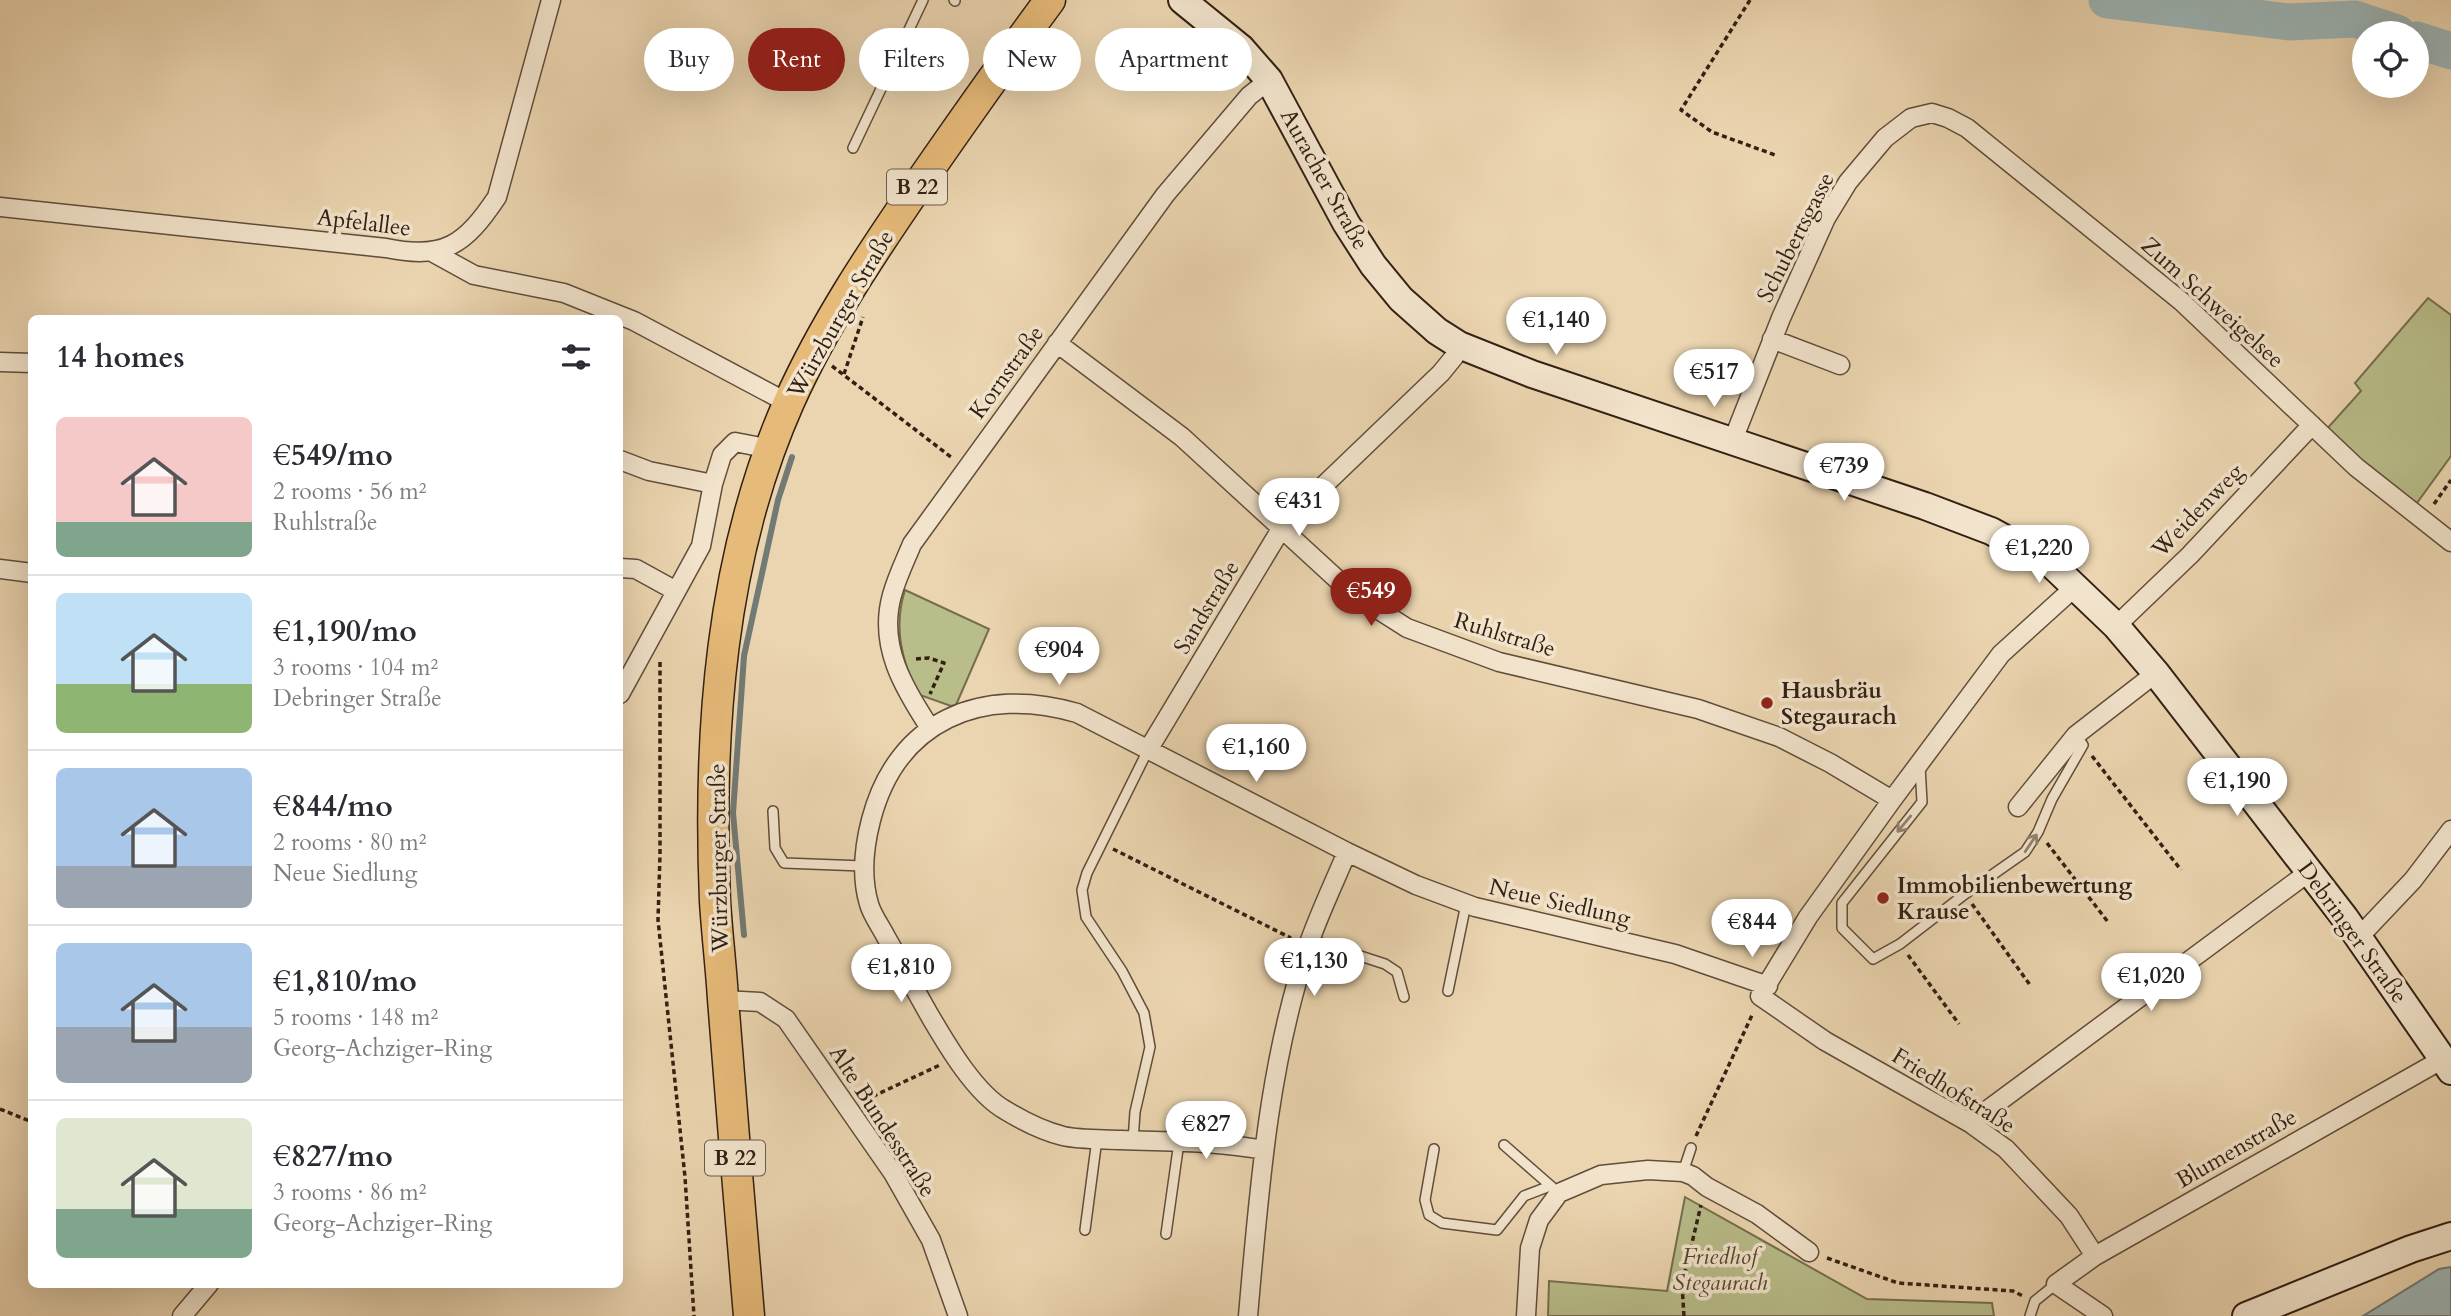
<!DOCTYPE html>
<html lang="en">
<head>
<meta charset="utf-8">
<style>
  body { margin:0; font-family:Cardo,serif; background:#f7f7f7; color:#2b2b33; height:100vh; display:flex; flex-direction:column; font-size:26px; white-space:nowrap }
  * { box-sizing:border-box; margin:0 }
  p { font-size:23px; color:#7c7c81 }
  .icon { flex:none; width:38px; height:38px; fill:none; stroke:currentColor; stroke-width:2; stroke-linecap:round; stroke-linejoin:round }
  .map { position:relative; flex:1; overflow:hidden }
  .side { position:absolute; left:28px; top:315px; width:595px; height:973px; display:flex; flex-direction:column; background:#fff; border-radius:10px; box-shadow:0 7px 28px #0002 }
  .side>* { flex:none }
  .hud { position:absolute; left:644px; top:28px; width:665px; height:63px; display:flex; gap:14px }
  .buttons { position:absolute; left:2352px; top:21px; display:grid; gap:14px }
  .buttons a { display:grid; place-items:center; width:77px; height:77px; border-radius:50%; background:#fff; box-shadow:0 7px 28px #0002; font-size:35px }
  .price { position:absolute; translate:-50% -60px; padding:0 16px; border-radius:24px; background:#fff; color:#222; font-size:23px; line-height:46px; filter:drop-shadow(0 2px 4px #0008) }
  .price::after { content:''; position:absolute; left:50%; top:42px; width:21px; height:16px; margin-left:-10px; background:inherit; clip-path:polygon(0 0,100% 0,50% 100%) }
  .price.selected { background:#8f2418; color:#fff }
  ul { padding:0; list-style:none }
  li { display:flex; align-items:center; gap:21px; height:175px; padding:0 28px }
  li+li { border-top:2px solid #e1e1e2 }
  li span { display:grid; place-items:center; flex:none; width:196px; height:140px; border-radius:10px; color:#555 }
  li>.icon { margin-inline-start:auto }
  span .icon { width:84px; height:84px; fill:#fffc; stroke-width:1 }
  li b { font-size:30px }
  h2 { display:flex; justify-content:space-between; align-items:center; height:84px; padding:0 28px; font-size:30px }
  .pill { padding:0 24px; border-radius:32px; background:#fff; box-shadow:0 7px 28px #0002; font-size:24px; line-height:63px }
  .pill.selected { background:#8f2418; color:#fff }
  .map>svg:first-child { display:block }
  .green { fill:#b8bd8a; stroke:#756e4e; stroke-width:2 }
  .water { fill:#9db6b7; stroke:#727a75; stroke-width:2 }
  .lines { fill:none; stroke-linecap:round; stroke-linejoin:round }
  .stream { stroke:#727a75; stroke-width:6 }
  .river { stroke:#9db6b7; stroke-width:37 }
  .lane-casing { stroke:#604d3a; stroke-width:12 }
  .street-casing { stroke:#604d3a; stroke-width:21 }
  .secondary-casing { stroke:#322013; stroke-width:30 }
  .primary-casing { stroke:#322013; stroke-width:33 }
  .path { stroke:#322013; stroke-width:3.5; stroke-dasharray:5 3.5; stroke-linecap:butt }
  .lane { stroke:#f2e4cc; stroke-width:9 }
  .street { stroke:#f2e4cc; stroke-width:18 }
  .secondary { stroke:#f2e4cc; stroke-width:26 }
  .primary { stroke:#e6ba78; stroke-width:30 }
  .oneway { stroke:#928270 }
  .poi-dot { fill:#8f2418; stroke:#f2e4cc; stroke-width:2.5 }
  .labels { text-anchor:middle; stroke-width:7; stroke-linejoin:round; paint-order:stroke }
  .shield { fill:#f2e4cc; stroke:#6c5b4a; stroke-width:2 }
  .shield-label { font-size:21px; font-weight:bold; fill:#322013 }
  .street-label { font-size:23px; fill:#322013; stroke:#f2e4cc }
  .poi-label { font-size:23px; font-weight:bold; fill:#322013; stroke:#f2e4cc; text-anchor:start }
  .park-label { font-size:23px; font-style:italic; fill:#544731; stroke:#f2e4cc }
</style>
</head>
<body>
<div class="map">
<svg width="2451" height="1316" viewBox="0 0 2451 1316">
  <rect width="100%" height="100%" fill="#ebd5b0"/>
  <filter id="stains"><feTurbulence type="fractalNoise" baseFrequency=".00286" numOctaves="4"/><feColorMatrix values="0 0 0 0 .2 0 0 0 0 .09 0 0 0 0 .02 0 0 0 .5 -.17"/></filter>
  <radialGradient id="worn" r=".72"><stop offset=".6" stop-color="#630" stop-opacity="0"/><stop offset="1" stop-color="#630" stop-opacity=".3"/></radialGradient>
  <path class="green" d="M2428,298L2451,315V456L2414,507L2325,431L2361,391L2355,383Z
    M905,590L989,629L956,705L951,706L917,694C902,659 893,628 905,590Z
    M1685,1197L1867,1299L1992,1303L1994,1316H1548L1549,1281L1667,1291Z"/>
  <path class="water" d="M2451,1267V1316H2363L2439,1269Z"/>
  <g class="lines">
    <path class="stream" d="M744,935L733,813L744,656L778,500L792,457"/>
    <path class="river" d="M2107,0L2289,22L2355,19L2397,33
      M2417,40L2451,51"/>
    <g class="lane-casing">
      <path id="lane" d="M954,0L955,1
        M853,148L923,0
        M1920,766L1922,802L1842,903V928L1873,959L1900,944L1965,894L2025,852L2038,832L2052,799L2083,745L2076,735
        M773,811L775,848L784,863L863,866
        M1311,940L1385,964L1397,972L1404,997
        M1448,991L1466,904
        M1133,1141L1135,1112L1150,1047L1144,1013L1122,971L1086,917L1082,890L1087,873L1148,750
        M1504,1145L1552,1187
        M1434,1149L1425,1200L1429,1215L1442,1223L1497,1230L1524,1196L1550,1186
        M1683,1172L1691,1148
        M1085,1230L1097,1139
        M1166,1234L1179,1142
        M2030,1316L2035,1301L2056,1284"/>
    </g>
    <g class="street-casing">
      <path id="street" d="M0,207L386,248C444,260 465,245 497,197L551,0
        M434,253L474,275L564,293L634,321L788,403
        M1772,339L1840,365
        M1057,343L1182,437L1352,593L1407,628L1499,662L1698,709L1779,737L1830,763L1892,800
        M0,362L32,363
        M1733,440L1781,318L1826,218L1848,182L1885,138L1911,118L1932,113L1948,118L1967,128L2181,301L2356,467L2451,542
        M620,460L649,471L713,484
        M620,568L636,569L676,591
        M0,569L32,573
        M2076,586L2001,654L1892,800L1808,917L1760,996L1825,1041L1970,1123L2006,1149L2069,1216L2095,1256
        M2116,626L2190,555L2312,425
        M620,694L701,546L713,484L722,455L735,442L770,449
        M930,728C903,687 878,645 892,595C897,577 905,561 912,544L1165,195L1249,96L1269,80
        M1148,750L1281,529L1296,512L1441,373L1454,357L1459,345
        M2018,807L2076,735L2156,673
        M2359,937L2413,880L2451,830
        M723,1000L760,1002L786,1019L893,1173L931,1240L958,1316
        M1970,1123L2309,872
        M1264,1150C1215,1141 1171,1142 1121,1140C1103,1139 1081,1140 1063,1136C1043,1131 1023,1121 1005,1110C975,1093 947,1045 930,1016C915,990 901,963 886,937C881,927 872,915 869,904C861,877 864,847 871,820C897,720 982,685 1077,713L1347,852L1416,885L1475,907L1675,954L1768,986
        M182,1316L209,1284
        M1248,1316C1259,1192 1268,1065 1308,946C1319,914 1334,883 1347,852
        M1526,1316L1530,1248L1539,1220L1559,1193L1601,1175L1648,1170L1683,1172L1693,1176L1707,1187L1757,1214L1809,1252
        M2103,1316L2056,1284L2095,1256L2443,1059"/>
    </g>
    <g class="secondary-casing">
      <path id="secondary" d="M1182,0L1241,48L1269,80L1346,223L1373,265L1401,299L1437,331L1459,345L1532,374L1925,506L1991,531L2050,563L2116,626L2156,673L2345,918L2451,1071
        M2246,1316L2411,1249L2451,1236"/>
    </g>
    <g class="primary-casing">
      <path id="primary" d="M749,1316C740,1210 731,1105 723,999C721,966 717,934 715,901C708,734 720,557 789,402C824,324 871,254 919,184C962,122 1005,61 1050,0"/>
    </g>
    <path class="path" d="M1750,0L1681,110L1712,132L1775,155
      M832,366L951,457
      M844,374L863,317
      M2434,504L2451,480
      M916,659L929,658L944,663L930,694
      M660,662V854L658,920L685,1177L694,1316
      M2092,756L2181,870
      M2047,843L2108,922
      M1113,849L1291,938
      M1972,904L2030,985
      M1908,955L1959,1024
      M865,1100L940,1065
      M0,1109L32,1122
      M1696,1136L1753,1013
      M1827,1258L1898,1283L2013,1291L2023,1296
      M1684,1316L1682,1285L1701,1205"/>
    <use href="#lane" class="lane"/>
    <use href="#street" class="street"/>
    <use href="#secondary" class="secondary"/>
    <use href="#primary" class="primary"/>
  </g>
  <defs><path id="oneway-shaft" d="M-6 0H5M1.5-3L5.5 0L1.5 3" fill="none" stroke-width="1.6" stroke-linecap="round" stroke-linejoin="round" transform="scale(1.75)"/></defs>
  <g class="oneway">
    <use href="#oneway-shaft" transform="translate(1904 824) rotate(130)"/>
    <use href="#oneway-shaft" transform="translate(2031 843) rotate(-56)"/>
  </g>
  <g class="poi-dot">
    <circle cx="1767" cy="703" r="7"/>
    <circle cx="1883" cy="898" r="7"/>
  </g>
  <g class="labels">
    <g class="shield">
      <rect x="887" y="169.5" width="60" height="35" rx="5"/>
      <rect x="705" y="1140.5" width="60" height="35" rx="5"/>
    </g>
    <g class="shield-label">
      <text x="917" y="194">B 22</text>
      <text x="735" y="1165">B 22</text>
    </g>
    <g class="street-label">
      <text transform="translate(1325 179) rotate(61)" y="8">Auracher Straße</text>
      <text transform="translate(364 222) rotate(7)" y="8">Apfelallee</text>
      <text transform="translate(1795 237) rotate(-63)" y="8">Schubertsgasse</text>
      <text transform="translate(2213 302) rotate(42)" y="8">Zum Schweigelsee</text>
      <text transform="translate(840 314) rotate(-60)" y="8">Würzburger Straße</text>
      <text transform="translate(1006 372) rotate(-54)" y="8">Kornstraße</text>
      <text transform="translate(2197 510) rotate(-46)" y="8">Weidenweg</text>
      <text transform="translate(1206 607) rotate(-59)" y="8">Sandstraße</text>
      <text transform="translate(1505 634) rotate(17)" y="8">Ruhlstraße</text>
      <text transform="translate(718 858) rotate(-91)" y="8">Würzburger Straße</text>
      <text transform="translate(1560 902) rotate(13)" y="8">Neue Siedlung</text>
      <text transform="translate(2353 932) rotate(54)" y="8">Debringer Straße</text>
      <text transform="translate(1954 1090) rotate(32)" y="8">Friedhofstraße</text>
      <text transform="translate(883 1121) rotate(57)" y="8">Alte Bundesstraße</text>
      <text transform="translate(2236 1148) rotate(-30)" y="8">Blumenstraße</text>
    </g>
    <g class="poi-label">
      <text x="1781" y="698">Hausbräu<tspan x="1781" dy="26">Stegaurach</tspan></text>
      <text x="1897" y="893">Immobilienbewertung<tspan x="1897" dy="26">Krause</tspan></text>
    </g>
    <g class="park-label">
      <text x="1720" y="1264">Friedhof<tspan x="1720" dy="26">Stegaurach</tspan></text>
    </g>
  </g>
  <rect width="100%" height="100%" filter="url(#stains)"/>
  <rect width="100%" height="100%" fill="url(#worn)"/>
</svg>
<div class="buttons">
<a><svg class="icon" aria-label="locate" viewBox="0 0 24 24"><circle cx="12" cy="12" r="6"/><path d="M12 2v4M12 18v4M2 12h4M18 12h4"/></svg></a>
</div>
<b class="price" style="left:1556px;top:357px">€1,140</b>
<b class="price" style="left:1714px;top:409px">€517</b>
<b class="price" style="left:1844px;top:503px">€739</b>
<b class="price" style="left:1299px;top:538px">€431</b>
<b class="price" style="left:2039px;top:585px">€1,220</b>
<b class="price selected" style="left:1371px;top:628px">€549</b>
<b class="price" style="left:1059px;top:687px">€904</b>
<b class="price" style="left:1256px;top:784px">€1,160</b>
<b class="price" style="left:2237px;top:818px">€1,190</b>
<b class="price" style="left:1752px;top:959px">€844</b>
<b class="price" style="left:1314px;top:998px">€1,130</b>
<b class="price" style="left:901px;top:1004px">€1,810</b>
<b class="price" style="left:2151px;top:1013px">€1,020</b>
<b class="price" style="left:1206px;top:1161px">€827</b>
<div class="hud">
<a class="pill">Buy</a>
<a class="pill selected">Rent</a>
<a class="pill">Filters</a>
<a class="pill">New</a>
<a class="pill">Apartment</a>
</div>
<section class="side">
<h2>14 homes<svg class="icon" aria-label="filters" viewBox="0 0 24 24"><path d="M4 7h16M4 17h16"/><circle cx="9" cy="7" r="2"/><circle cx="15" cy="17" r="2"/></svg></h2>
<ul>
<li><span style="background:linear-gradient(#f6c9c9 75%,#7fa58c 0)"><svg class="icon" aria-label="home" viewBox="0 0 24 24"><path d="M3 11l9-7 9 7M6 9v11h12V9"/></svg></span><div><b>€549/mo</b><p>2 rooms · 56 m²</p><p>Ruhlstraße</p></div></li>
<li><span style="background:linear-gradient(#bfe0f5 65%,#8fb573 0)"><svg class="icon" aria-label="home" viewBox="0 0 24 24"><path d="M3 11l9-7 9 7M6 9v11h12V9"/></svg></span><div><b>€1,190/mo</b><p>3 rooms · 104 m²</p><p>Debringer Straße</p></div></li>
<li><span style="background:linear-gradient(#a9c7e8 70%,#9aa5b1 0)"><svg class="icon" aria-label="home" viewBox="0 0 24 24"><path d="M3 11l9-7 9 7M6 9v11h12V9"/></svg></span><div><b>€844/mo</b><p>2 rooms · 80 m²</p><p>Neue Siedlung</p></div></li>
<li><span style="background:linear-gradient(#a9c7e8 60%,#9aa5b1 0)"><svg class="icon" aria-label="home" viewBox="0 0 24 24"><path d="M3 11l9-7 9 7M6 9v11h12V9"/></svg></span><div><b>€1,810/mo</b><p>5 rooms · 148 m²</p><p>Georg-Achziger-Ring</p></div></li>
<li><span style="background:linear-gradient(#dfe7d0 65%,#7fa58c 0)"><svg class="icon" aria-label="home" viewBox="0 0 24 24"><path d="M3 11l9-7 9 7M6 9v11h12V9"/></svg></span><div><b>€827/mo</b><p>3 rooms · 86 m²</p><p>Georg-Achziger-Ring</p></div></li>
</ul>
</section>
</div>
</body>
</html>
